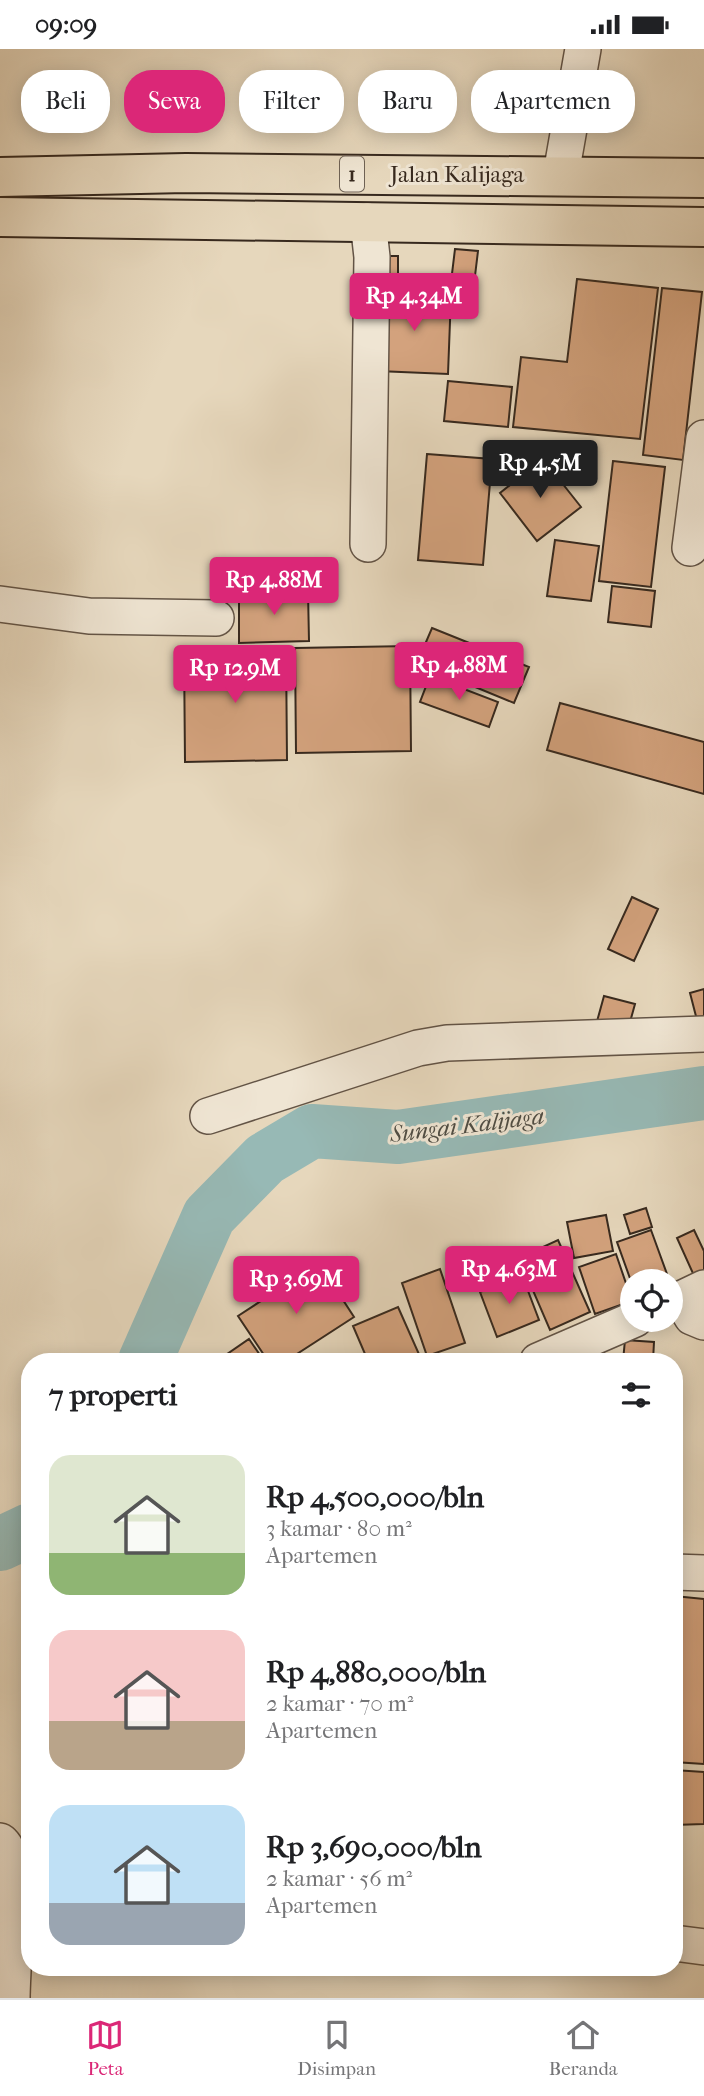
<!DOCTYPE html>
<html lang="id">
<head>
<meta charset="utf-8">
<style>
  body { margin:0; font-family:"IM FELL French Canon",serif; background:#f2f2f2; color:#202124; height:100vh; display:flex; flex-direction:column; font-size:26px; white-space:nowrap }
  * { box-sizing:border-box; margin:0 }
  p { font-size:23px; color:#757577 }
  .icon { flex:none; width:38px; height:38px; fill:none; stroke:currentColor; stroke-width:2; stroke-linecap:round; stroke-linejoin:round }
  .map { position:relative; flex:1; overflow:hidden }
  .drawer { position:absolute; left:21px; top:1304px; width:662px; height:623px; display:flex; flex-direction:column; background:#fff; border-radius:28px; box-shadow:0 4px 18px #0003 }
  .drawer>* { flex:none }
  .hud { position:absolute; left:21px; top:21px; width:663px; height:63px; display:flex; gap:14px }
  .tools { position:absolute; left:620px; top:1220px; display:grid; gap:14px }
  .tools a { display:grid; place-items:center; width:63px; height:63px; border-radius:50%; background:#fff; box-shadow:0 4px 18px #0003; font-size:35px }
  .price { position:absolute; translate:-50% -60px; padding:0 16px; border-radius:7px; background:#db2777; color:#fff; font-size:23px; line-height:46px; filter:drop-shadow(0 2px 4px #0008) }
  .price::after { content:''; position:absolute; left:50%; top:42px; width:21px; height:16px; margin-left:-10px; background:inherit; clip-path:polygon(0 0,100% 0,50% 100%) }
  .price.on { background:#222; color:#fff }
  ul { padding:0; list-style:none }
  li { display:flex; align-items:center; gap:21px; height:175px; padding:0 28px }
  li span { display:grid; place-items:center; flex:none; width:196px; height:140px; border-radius:21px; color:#555 }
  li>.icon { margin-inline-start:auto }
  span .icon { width:84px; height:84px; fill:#fffc; stroke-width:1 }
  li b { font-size:30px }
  h2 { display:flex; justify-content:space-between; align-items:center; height:84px; padding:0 28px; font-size:30px }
  .tag { padding:0 24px; border-radius:28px; background:#fff; box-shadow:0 4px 18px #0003; font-size:24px; line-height:63px }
  .tag.on { background:#db2777; color:#fff }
  .status { display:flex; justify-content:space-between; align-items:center; height:49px; padding:0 35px; background:#fff; direction:ltr }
  .status svg { height:19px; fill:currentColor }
  .tab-bar { display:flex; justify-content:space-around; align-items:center; height:98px; border-top:2px solid #e0e0e0; background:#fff; font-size:19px; color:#757577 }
  .tab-bar a { display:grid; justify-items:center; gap:4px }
  .tab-bar .on { color:#db2777 }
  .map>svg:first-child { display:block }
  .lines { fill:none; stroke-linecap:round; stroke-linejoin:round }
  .river { stroke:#97b9b5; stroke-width:54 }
  .building { fill:#d3a27d; stroke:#37291e; stroke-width:2 }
  .minor-casing { stroke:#635446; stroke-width:38 }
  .highway-casing { stroke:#37291e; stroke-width:42 }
  .minor { stroke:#efe5d3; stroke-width:35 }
  .highway { stroke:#e6d7bc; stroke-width:38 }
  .labels { text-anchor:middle; stroke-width:6; stroke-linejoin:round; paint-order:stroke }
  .shield { fill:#efe5d3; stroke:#6e6154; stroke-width:2 }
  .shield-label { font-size:21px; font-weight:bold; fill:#37291e }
  .street-label { font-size:23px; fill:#37291e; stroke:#efe5d3 }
  .water-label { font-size:24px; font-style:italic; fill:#4f4d44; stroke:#efe5d3 }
</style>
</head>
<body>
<div class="status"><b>09:09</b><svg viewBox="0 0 49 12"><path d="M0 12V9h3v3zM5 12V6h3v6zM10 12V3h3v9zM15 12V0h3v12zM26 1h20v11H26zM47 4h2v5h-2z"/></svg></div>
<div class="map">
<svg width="704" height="1949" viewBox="0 0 704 1949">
  <rect width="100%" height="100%" fill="#e6d7bc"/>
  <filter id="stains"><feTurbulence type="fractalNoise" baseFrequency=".00286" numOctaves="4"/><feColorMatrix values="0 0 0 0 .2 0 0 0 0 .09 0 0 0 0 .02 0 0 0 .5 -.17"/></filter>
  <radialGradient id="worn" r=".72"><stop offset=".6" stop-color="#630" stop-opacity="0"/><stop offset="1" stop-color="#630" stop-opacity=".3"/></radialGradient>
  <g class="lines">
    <path class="river" d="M145,1312L209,1167L265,1110L312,1082L398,1088L704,1044
      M0,1495L30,1481"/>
  </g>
  <path class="building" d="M455,200L478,202L474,235L451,233Z
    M378,207H398V239H378Z
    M577,230L658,239L640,390L513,378L521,308L567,313Z
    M662,239L702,243L683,411L643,406Z
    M380,243L451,246L448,325L378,322Z
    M448,332L512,338L508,378L444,372Z
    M427,405L492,410L483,516L418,511Z
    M543,410L581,458L537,492L500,444Z
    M613,412L665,418L651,538L599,532Z
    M555,491L599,497L591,552L547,547Z
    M612,537L655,542L651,578L608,573Z
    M308,542L309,592L239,594V543Z
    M432,579L529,618L514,654L417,614Z
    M410,597L411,702L296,704L295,599Z
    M286,598L287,711L185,713L184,600Z
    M430,627L498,653L489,678L420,653Z
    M560,654L704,693V745L547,701Z
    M632,848L658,860L634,912L608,900Z
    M704,940V973L698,975L690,944Z
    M604,947L635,955L627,984L596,976Z
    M646,1159L652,1178L630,1185L624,1166Z
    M606,1166L613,1202L574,1209L567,1173Z
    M651,1181L667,1225L648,1232H632V1235L617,1193Z
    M694,1181L704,1202V1227L696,1231L677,1189Z
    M558,1191L590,1263L550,1281L519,1209Z
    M616,1205L632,1252L595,1265L579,1218Z
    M319,1214L354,1268L286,1312H268L238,1267Z
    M440,1220L465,1294L427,1307L402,1234Z
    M522,1226L539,1271L497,1288L480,1243Z
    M398,1258L422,1312H368L353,1277Z
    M249,1290L264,1312H217Z
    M625,1291L654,1293L653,1312H623Z
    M603,1299L606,1312H585L583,1303Z
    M674,1547L704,1550V1715L674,1713Z
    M674,1721L704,1723V1775L674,1776Z"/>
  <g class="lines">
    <g class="minor-casing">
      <path id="minor" d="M561,125L583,0
        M368,495L372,208L368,172
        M690,499L704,389
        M0,555L89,567L216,569
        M208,1067L418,999L447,994L704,985
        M704,1239L681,1250L692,1268L704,1273
        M538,1312L635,1270
        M674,1523L704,1524
        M0,1792C23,1805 12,1921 12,1949
        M674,1894L704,1898"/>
    </g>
    <g class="highway-casing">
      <path id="highway" d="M0,128L186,124L704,129
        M0,168L704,178"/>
    </g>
    <use href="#minor" class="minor"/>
    <use href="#highway" class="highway"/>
  </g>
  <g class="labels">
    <rect class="shield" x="340" y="107.5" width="24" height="35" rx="5"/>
    <g class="shield-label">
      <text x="352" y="132">1</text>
    </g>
    <g class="street-label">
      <text x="457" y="133">Jalan Kalijaga</text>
    </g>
    <g class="water-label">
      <text transform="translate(467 1076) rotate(-7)" y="8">Sungai Kalijaga</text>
    </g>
  </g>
  <rect width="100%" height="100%" filter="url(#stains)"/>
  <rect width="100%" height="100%" fill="url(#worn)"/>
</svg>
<div class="tools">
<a><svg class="icon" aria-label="locate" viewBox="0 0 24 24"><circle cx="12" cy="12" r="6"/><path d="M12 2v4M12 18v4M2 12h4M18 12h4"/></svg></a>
</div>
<b class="price" style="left:414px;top:284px">Rp 4.34M</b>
<b class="price on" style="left:540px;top:451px">Rp 4.5M</b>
<b class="price" style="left:274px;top:568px">Rp 4.88M</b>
<b class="price" style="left:459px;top:653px">Rp 4.88M</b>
<b class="price" style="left:235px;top:656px">Rp 12.9M</b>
<b class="price" style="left:509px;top:1257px">Rp 4.63M</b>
<b class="price" style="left:296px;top:1267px">Rp 3.69M</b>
<div class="hud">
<a class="tag">Beli</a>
<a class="tag on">Sewa</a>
<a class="tag">Filter</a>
<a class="tag">Baru</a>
<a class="tag">Apartemen</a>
</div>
<section class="drawer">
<h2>7 properti<svg class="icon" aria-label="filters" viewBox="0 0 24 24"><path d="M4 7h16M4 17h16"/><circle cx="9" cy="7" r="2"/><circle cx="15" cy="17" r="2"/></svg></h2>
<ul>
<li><span style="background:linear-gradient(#dfe7d0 70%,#8fb573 0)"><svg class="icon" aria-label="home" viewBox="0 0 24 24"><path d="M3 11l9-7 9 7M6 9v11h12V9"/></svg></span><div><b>Rp 4,500,000/bln</b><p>3 kamar · 80 m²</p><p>Apartemen</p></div></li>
<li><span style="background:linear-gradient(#f6c9c9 65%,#b9a48a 0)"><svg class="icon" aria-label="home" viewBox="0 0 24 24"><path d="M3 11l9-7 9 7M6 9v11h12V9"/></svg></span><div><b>Rp 4,880,000/bln</b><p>2 kamar · 70 m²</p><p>Apartemen</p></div></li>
<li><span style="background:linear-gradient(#bfe0f5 70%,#9aa5b1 0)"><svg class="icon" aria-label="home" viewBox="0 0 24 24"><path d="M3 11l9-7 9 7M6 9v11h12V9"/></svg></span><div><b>Rp 3,690,000/bln</b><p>2 kamar · 56 m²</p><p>Apartemen</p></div></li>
</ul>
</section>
</div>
<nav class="tab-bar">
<a class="on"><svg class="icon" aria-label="map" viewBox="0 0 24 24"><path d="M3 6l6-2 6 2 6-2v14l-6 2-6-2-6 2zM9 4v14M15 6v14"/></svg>Peta</a>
<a><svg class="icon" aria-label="saved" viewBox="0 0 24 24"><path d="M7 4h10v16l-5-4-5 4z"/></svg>Disimpan</a>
<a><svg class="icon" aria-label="home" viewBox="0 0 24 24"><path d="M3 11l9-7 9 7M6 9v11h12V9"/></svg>Beranda</a>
</nav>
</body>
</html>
